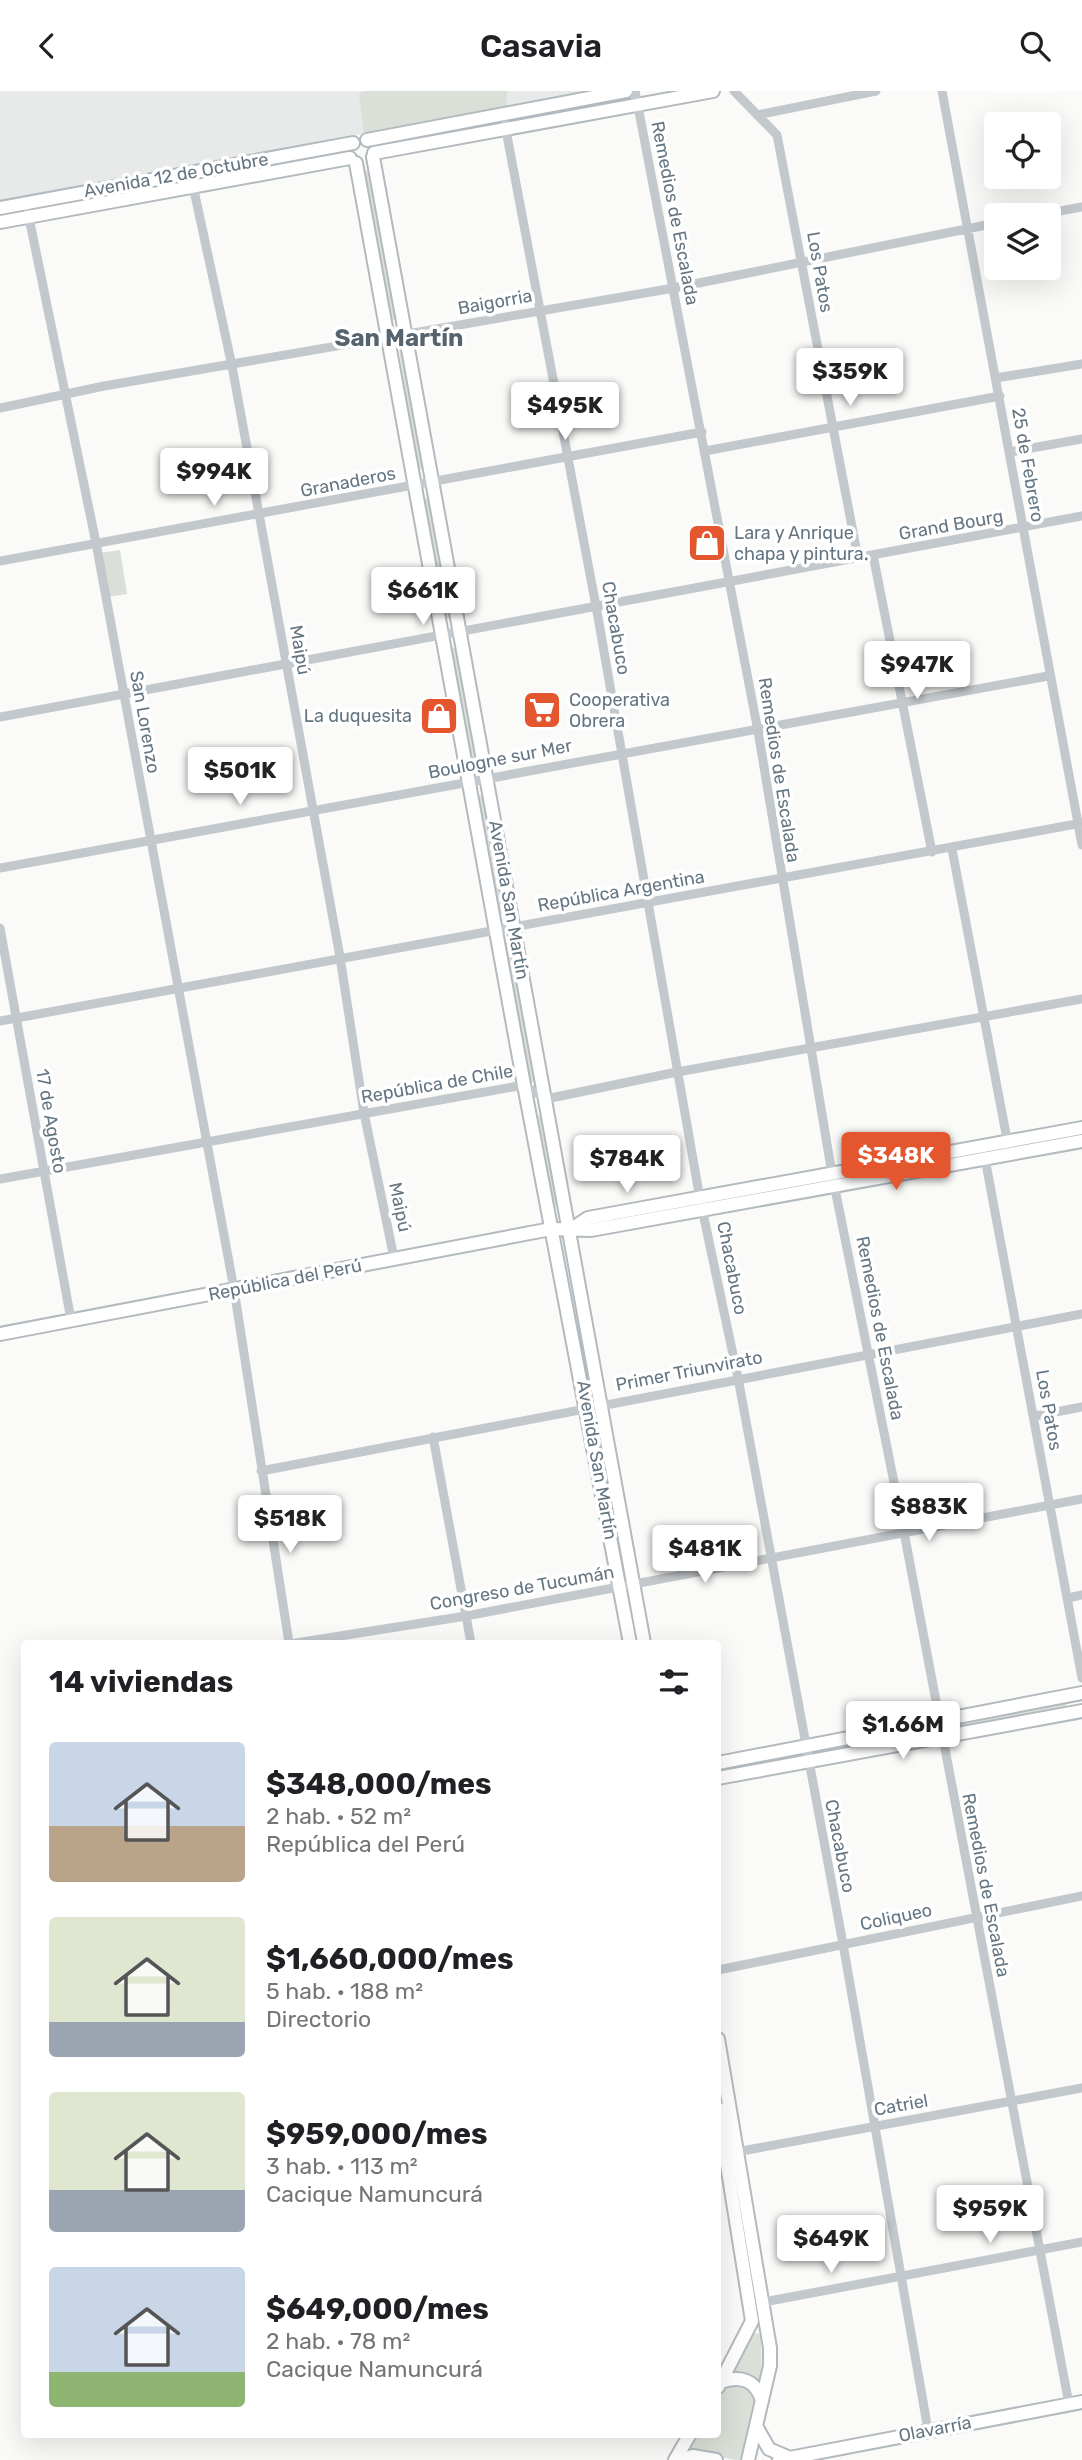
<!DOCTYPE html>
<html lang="es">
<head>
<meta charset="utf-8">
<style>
  body { margin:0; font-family:Rubik,sans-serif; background:#f2f2f2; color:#202124; height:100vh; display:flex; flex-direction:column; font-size:26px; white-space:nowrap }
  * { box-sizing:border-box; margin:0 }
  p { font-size:23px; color:#757577 }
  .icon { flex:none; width:38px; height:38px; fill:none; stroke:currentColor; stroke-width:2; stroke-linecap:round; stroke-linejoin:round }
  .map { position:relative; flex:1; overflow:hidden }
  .sheet { position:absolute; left:21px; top:1549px; width:700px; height:798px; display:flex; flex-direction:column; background:#fff; border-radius:7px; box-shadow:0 7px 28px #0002 }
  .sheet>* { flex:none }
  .controls { position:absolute; left:984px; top:21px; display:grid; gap:14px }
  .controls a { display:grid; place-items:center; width:77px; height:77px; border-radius:7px; background:#fff; box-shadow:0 7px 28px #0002; font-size:35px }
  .price { position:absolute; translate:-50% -60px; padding:0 16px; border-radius:7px; background:#fff; color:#222; font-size:23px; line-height:46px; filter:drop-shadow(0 2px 4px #0008) }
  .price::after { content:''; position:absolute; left:50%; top:42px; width:21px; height:16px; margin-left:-10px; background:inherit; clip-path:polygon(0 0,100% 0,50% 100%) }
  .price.selected { background:#e4572e; color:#fff }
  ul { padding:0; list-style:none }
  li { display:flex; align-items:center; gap:21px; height:175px; padding:0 28px }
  li span { display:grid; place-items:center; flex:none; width:196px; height:140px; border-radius:7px; color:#555 }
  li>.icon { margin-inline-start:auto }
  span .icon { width:84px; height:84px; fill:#fffc; stroke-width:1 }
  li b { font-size:30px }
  h2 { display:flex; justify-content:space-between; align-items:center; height:84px; padding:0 28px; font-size:30px }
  header { display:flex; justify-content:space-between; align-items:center; height:91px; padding:0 28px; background:#fff; font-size:32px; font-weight:600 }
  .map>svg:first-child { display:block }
  .built { fill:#e8e9e9 }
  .green { fill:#dadfd7 }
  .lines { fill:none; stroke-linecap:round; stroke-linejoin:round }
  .secondary-casing { stroke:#b3babf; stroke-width:16 }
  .street { stroke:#c3c8cc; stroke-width:9 }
  .secondary { stroke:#fff; stroke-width:12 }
  .labels { text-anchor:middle; stroke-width:7; stroke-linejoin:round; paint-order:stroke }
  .street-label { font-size:18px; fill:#657683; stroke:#fff }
  .poi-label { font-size:18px; fill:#657683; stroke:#fff; text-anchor:start }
  .district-label { font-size:24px; font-weight:bold; fill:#57646e; stroke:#fff }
</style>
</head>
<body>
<header><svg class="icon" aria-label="back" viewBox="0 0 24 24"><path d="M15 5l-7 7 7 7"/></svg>Casavia<svg class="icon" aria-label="search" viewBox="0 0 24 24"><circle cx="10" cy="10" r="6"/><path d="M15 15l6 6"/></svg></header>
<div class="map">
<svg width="1082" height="2369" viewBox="0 0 1082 2369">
  <rect width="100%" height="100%" fill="#fafaf8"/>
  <path class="built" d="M0,0H596L0,110Z"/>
  <path class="green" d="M363,0H507L506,16L364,42L359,3Z
    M619,6L618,11L520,28L518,25Z
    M339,60L340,63L204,87V85Z
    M367,78L397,227L394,229L391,228L364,82Z
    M177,89L178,93L57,116L54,113Z
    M399,259L403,261L424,376L421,378L417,375Z
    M426,407L430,408L451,525L448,527L444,524L424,410Z
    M120,459L127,503L107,506L100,462Z
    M452,556L456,558L478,670L475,674H472Z
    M480,704L484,706L505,821L502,823L499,821L477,707Z
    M507,851L511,852L534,992L530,990L505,853Z
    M538,1025H543L557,1116L553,1115Z
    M1066,1613L1067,1616L955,1637L954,1634Z
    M922,1639L923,1643L818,1662V1659Z
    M791,1664L792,1668L718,1682V1678Z
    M758,2242L761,2246L762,2294L747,2283H730L754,2243Z
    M729,2293L748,2295L756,2307L742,2369C721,2369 706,2358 683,2361L694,2343H718V2306Z"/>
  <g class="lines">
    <g class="secondary-casing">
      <path id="secondary" d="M367,49L626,0
        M374,62L713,0
        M373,66L644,1552
        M356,72L524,994L630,1552
        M0,117L353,52
        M0,131L350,67
        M570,1139L588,1127L1082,1037
        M0,1243L551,1138L591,1139L1082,1050
        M718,1672L1082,1602
        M718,1687L1082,1620
        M718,1948L770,2257V2275L748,2369
        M718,2017L752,2230L718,2296
        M720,2291C741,2284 756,2289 762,2310
        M756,2335L769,2358L788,2366
        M675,2369L690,2343
        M680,2369L693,2365L716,2369
        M779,2369L1082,2311"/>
    </g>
    <path class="street" d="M635,0L758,640L832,1083L904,1441L1069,2313
      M734,0L777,44L858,467
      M942,0L1082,754
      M757,24L876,0
      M505,34L596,515L700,1108L738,1287L843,1853L928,2339
      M190,81L232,275L340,866L364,1022L394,1167
      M28,122L96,452L234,1198L289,1552
      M1038,124L1082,116
      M996,287L1082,273
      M0,317L104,295L674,197L996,132
      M705,360L1000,305
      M1010,361L1082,348
      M873,464L932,761
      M0,470L702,341
      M0,626L1082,425
      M952,758L1010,1064
      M0,777L1048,585
      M0,837L71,1229
      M0,930L1082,732
      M984,1062L1082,1587
      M0,1088L524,994L546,1008L677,981L1082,908
      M1035,1325L1082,1316
      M433,1346L471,1552
      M261,1380L1082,1223
      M1068,1507L1082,1504
      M296,1552L466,1525L1082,1408
      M718,1879L1082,1805
      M731,2062L1082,1997
      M764,2211L1082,2151"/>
    <use href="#secondary" class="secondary"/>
  </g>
  <defs>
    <g id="shop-square" transform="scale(2.0125)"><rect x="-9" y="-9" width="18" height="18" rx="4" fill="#e4572e" stroke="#fff"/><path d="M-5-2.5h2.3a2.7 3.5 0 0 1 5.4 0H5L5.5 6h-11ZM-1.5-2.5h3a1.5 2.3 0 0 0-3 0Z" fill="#fff"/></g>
    <g id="supermarket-square" transform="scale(2.0125)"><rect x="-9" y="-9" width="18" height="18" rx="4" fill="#e4572e" stroke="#fff"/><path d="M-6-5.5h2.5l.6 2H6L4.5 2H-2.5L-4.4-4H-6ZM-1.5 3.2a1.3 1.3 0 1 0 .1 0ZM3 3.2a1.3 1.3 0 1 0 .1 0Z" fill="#fff"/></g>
  </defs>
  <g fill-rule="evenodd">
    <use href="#shop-square" x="707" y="452"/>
    <use href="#supermarket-square" x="542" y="619"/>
    <use href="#shop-square" x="439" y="625"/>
  </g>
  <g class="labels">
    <g class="street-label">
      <text transform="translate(176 84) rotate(-10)" y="6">Avenida 12 de Octubre</text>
      <text transform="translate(675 122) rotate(79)" y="6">Remedios de Escalada</text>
      <text transform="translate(820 181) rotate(80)" y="6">Los Patos</text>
      <text transform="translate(495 211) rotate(-10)" y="6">Baigorria</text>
      <text transform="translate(1028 374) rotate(80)" y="6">25 de Febrero</text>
      <text transform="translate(348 391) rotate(-11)" y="6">Granaderos</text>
      <text transform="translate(951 434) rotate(-10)" y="6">Grand Bourg</text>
      <text transform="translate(616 537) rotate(80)" y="6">Chacabuco</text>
      <text transform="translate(300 559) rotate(80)" y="6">Maipú</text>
      <text transform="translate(145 631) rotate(80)" y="6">San Lorenzo</text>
      <text transform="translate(500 668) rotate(-11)" y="6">Boulogne sur Mer</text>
      <text transform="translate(779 679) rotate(81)" y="6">Remedios de Escalada</text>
      <text transform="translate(621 800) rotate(-10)" y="6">República Argentina</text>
      <text transform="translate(509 809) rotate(80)" y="6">Avenida San Martín</text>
      <text transform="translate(437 993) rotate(-10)" y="6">República de Chile</text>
      <text transform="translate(51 1030) rotate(80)" y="6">17 de Agosto</text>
      <text transform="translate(400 1116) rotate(78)" y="6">Maipú</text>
      <text transform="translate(732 1177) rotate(79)" y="6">Chacabuco</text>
      <text transform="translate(285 1189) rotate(-11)" y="6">República del Perú</text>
      <text transform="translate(880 1237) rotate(79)" y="6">Remedios de Escalada</text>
      <text transform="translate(689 1280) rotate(-11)" y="6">Primer Triunvirato</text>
      <text transform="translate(1049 1319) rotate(80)" y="6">Los Patos</text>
      <text transform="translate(597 1369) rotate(80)" y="6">Avenida San Martín</text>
      <text transform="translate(522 1497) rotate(-10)" y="6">Congreso de Tucumán</text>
      <text transform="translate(840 1755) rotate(79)" y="6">Chacabuco</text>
      <text transform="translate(986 1794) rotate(79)" y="6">Remedios de Escalada</text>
      <text transform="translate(896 1826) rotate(-12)" y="6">Coliqueo</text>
      <text transform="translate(901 2014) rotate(-10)" y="6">Catriel</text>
      <text transform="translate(935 2338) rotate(-11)" y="6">Olavarría</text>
    </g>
    <g class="poi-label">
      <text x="734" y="448">Lara y Anrique<tspan x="734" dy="21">chapa y pintura.</tspan></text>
      <text x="569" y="615">Cooperativa<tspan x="569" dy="21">Obrera</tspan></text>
      <text x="412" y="631" text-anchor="end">La duquesita</text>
    </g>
    <g class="district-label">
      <text x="399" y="255">San Martín</text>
    </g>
  </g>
</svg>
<div class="controls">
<a><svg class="icon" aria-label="locate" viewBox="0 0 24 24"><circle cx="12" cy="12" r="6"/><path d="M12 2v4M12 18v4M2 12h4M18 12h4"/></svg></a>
<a><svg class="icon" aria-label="layers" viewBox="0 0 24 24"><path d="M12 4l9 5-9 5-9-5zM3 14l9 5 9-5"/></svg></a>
</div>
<b class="price" style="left:850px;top:317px">$359K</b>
<b class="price" style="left:565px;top:351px">$495K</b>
<b class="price" style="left:214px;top:417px">$994K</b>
<b class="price" style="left:423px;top:536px">$661K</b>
<b class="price" style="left:917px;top:610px">$947K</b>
<b class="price" style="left:240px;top:716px">$501K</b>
<b class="price selected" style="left:896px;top:1101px">$348K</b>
<b class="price" style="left:627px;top:1104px">$784K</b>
<b class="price" style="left:929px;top:1452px">$883K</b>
<b class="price" style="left:290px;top:1464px">$518K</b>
<b class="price" style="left:705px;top:1494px">$481K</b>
<b class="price" style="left:903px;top:1670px">$1.66M</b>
<b class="price" style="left:990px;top:2154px">$959K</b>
<b class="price" style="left:831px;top:2184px">$649K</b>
<section class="sheet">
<h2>14 viviendas<svg class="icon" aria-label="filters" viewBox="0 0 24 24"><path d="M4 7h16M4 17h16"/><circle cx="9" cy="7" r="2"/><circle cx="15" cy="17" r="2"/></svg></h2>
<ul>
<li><span style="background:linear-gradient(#c9d6e8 60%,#b9a48a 0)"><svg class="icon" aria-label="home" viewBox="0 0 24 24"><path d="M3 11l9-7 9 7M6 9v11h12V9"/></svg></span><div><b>$348,000/mes</b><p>2 hab. · 52 m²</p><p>República del Perú</p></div></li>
<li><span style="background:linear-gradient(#dfe7d0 75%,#9aa5b1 0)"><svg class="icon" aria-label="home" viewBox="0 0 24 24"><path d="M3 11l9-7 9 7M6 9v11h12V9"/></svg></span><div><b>$1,660,000/mes</b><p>5 hab. · 188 m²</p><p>Directorio</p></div></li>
<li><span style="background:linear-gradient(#dfe7d0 70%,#9aa5b1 0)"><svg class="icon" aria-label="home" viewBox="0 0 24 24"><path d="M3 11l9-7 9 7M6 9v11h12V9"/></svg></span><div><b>$959,000/mes</b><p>3 hab. · 113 m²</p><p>Cacique Namuncurá</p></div></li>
<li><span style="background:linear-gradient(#c9d6e8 75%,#8fb573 0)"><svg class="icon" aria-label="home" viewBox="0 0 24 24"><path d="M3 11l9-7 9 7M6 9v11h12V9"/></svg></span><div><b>$649,000/mes</b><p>2 hab. · 78 m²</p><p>Cacique Namuncurá</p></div></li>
</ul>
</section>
</div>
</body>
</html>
